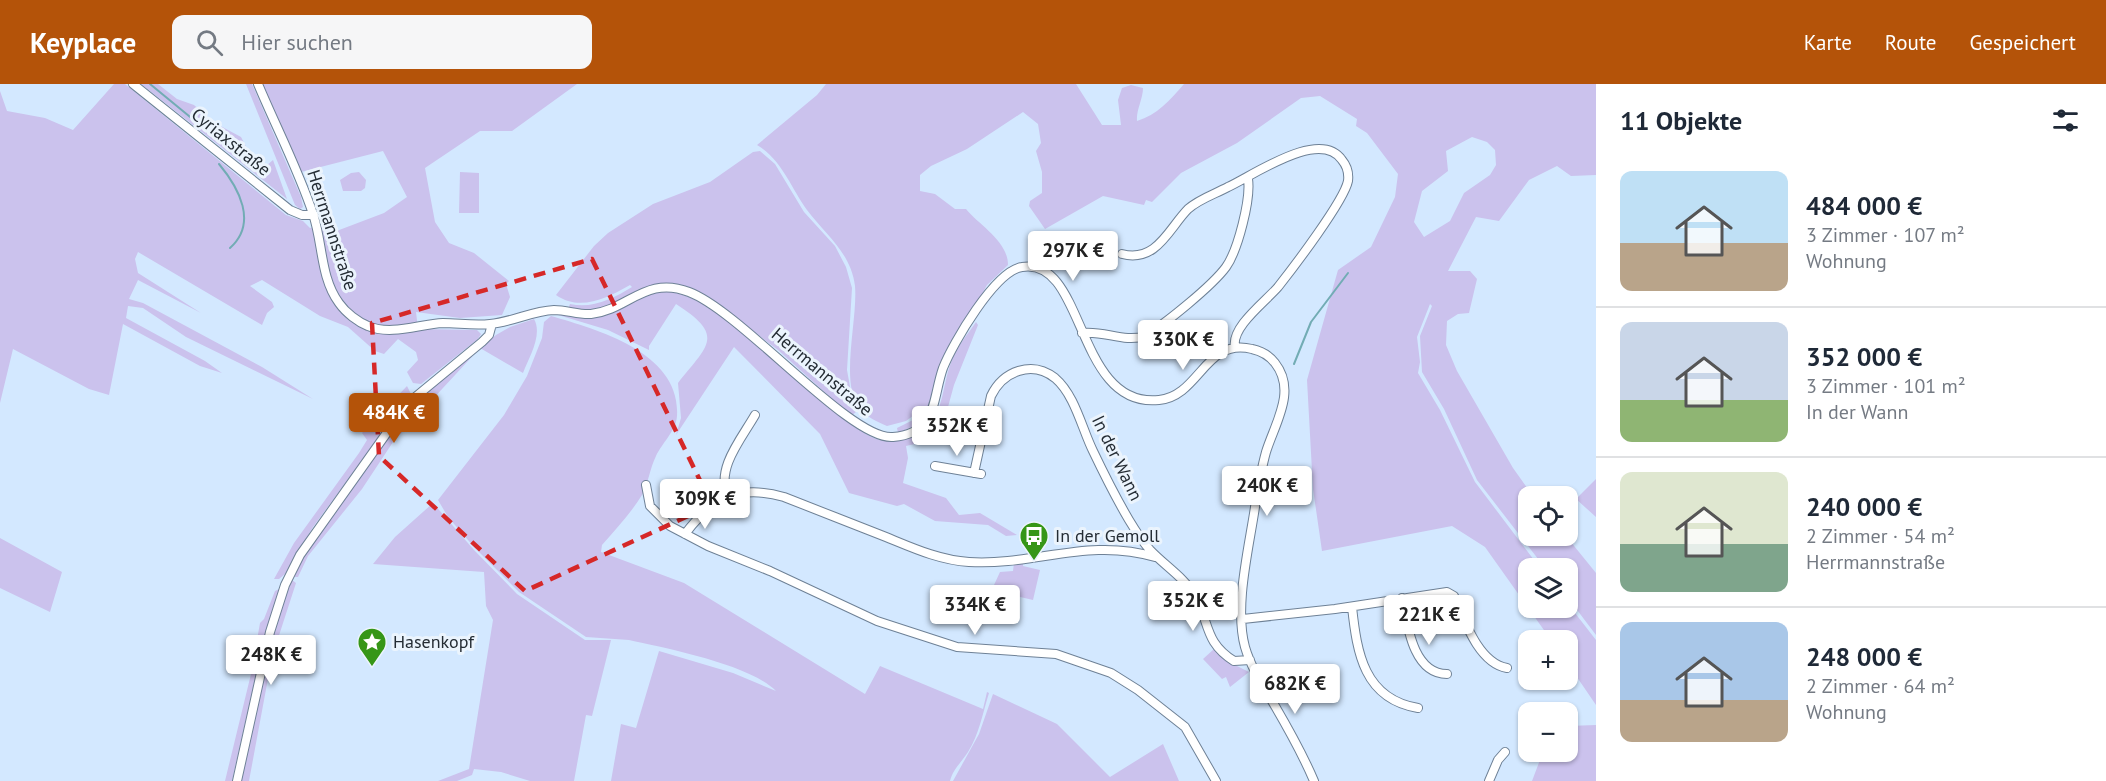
<!DOCTYPE html>
<html lang="de">
<head>
<meta charset="utf-8">
<style>
  body { margin:0; font-family:"PT Sans",sans-serif; background:#f6f6f7; color:#1f2937; height:100vh; display:flex; flex-direction:column; font-size:22px; white-space:nowrap }
  * { box-sizing:border-box; margin:0 }
  p { font-size:20px; color:#747a83 }
  .icon { flex:none; width:33px; height:33px; fill:none; stroke:currentColor; stroke-width:2; stroke-linecap:round; stroke-linejoin:round }
  .map { position:relative; flex:1; overflow:hidden }
  .sheet { display:flex; flex-direction:column; background:#fff; width:510px }
  .sheet>* { flex:none }
  .buttons { position:absolute; left:1518px; top:402px; display:grid; gap:12px }
  .buttons a { display:grid; place-items:center; width:60px; height:60px; border-radius:12px; background:#fff; box-shadow:0 2px 4px #0004; font-size:30px }
  .price { position:absolute; translate:-50% -51px; padding:0 14px; border-radius:6px; background:#fff; color:#222; font-size:20px; line-height:39px; filter:drop-shadow(0 2px 3px #0008) }
  .price::after { content:''; position:absolute; left:50%; top:36px; width:18px; height:14px; margin-left:-9px; background:inherit; clip-path:polygon(0 0,100% 0,50% 100%) }
  .price.active { background:#b45309; color:#fff }
  ul { padding:0; list-style:none }
  li { display:flex; align-items:center; gap:18px; height:150px; padding:0 24px }
  li+li { border-top:2px solid #e0e1e3 }
  li span { display:grid; place-items:center; flex:none; width:168px; height:120px; border-radius:12px; color:#555 }
  li>.icon { margin-inline-start:auto }
  span .icon { width:72px; height:72px; fill:#fffc; stroke-width:1 }
  li b { font-size:26px }
  h2 { display:flex; justify-content:space-between; align-items:center; height:72px; padding:0 24px; font-size:26px }
  header { display:flex; align-items:center; gap:36px; box-sizing:border-box; height:84px; padding:0 30px; background:#b45309; color:#fff }
  header strong { font-size:28px }
  nav { display:flex; gap:33px; margin-inline-start:auto; font-size:21px }
  .search { width:420px; height:54px; background:#f6f6f7; display:flex; align-items:center; gap:15px; box-sizing:border-box; padding:0 21px; border-radius:12px; color:#747a83; font-size:22px }
  main { display:flex; flex:1; min-height:0 }
  .map>svg:first-child { display:block }
  .green { fill:#cbc2ed; fill-rule:evenodd }
  .lines { fill:none; stroke-linecap:round; stroke-linejoin:round }
  .stream { stroke:#72acb4; stroke-width:2 }
  .minor-casing { stroke:#6e8196; stroke-width:10 }
  .minor { stroke:#fff; stroke-width:8 }
  .marked { fill:none; stroke:#d62828; stroke-width:4.5; stroke-dasharray:12 8; stroke-linejoin:round }
  .labels { text-anchor:middle; stroke-width:6; stroke-linejoin:round; paint-order:stroke }
  .street-label { font-size:18px; fill:#242c34; stroke:#ebf4fd }
  .poi-label { font-size:18px; fill:#242c34; stroke:#ebf4fd; text-anchor:start }
</style>
</head>
<body>
<header>
<strong>Keyplace</strong>
<div class="search"><svg class="icon" aria-label="search" viewBox="0 0 24 24"><circle cx="10" cy="10" r="6"/><path d="M15 15l6 6"/></svg>Hier suchen</div>
<nav><a>Karte</a><a>Route</a><a>Gespeichert</a></nav>
</header>
<main>
<div class="map">
<svg width="1596" height="697" viewBox="0 0 1596 697">
  <rect width="100%" height="100%" fill="#d3e8ff"/>
  <path class="green" d="M114,0H125L286,131L303,137L310,144L322,141L326,151L384,129L407,113L383,67L301,88L262,0H577L512,47H480L425,84L435,138L449,159L474,169L509,197L506,200L510,213L502,231L460,234L416,228L418,245L477,246L481,250L478,255L421,300L413,299L407,288L418,276L416,268L398,255L384,270L375,267L348,243L320,232L262,196L250,202L272,218L274,223L267,229L262,241L138,168L135,175L138,189L201,229L138,196L129,215L143,219L262,283L313,315L186,253L143,224L128,222L126,234L205,277L222,289L200,282L123,240L109,311L89,305L13,265L0,319V7L7,27L45,34L73,46Z
    M141,0H158L177,15L194,21L213,38L241,53L257,84L266,82L273,76L287,115Z
    M246,0H252L301,113L303,123L300,125L295,121Z
    M826,0H1076L1102,41H1121L1118,16L1122,4L1131,1L1143,4C1143,15 1136,26 1137,37C1157,31 1170,16 1184,0H1596V91L1571,92L1557,82L1529,96L1499,137L1476,133L1448,187H1470L1477,195L1469,229L1458,230L1447,237L1446,261L1457,287L1513,384L1533,412H1528V452H1566L1596,489V551L1568,514V484H1545L1477,396L1444,325L1422,288L1420,252L1432,222L1430,220L1417,253L1420,278L1418,289L1440,326L1475,398L1540,484H1528V524H1568V520L1596,556V621L1568,580V556H1551L1485,463L1452,442L1322,467L1313,405L1307,296L1338,186L1371,163L1395,113L1398,90L1367,49L1356,42L1357,35L1320,12L1301,14L1237,59L1181,89L1152,118L1146,116L1144,121L1103,112L1045,145L1029,122L1030,117L1042,109V88L1036,67L1041,59L1038,40L1023,28L967,65L931,82L920,91V107L935,110L955,125H966C980,142 1008,157 1008,181L987,201L968,236L956,248V256L933,320L921,339L898,349L897,344L913,336L917,329L906,337L887,342C878,338 866,333 860,325C839,300 858,236 855,202C851,169 826,151 807,126C791,104 782,76 757,61L817,11ZM1472,53L1487,58L1495,66L1496,81L1490,91L1464,109L1450,137L1424,153L1414,138L1422,107L1448,87L1446,67Z
    M760,67L775,80L804,128L835,162L846,183L852,204L847,286L852,314L848,320L856,328L851,332L778,266L708,213C700,209 691,203 682,201C646,193 627,218 597,225C587,228 578,226 568,225L570,220C592,225 613,215 632,203L630,201C607,214 580,228 556,211L594,162L608,149L653,120L710,98L753,68Z
    M359,88L366,96L365,104L361,107H343L340,96L351,89Z
    M460,88L479,89V129H459Z
    M667,207C736,219 788,299 845,335C856,343 867,353 880,356C896,360 915,353 927,343C944,328 943,296 952,276C958,261 968,250 976,238L978,241L954,301L948,323L936,347L919,359L906,362L908,374L903,399L946,414L959,431L980,429L1017,451L1006,452L988,441L935,437L904,420L897,422L849,409L820,350L734,263L676,351L681,334L678,299C708,261 726,252 676,220L649,262V266L608,246L555,230L592,234L642,212Z
    M551,232C599,246 681,269 677,332C676,347 662,359 656,372C650,384 648,400 642,411C631,429 616,445 602,461L601,468L684,499L865,610L880,582L983,625L987,608L989,609C983,628 979,651 968,668C961,679 953,685 950,697H611L621,640L636,644L659,567L733,589L776,607C751,581 666,564 629,556L586,553L519,508L475,464L448,433L438,416L504,331L527,292L542,254L544,238Z
    M534,235C543,251 529,273 523,289L480,264L393,358L362,405L308,472L298,493H295L293,490L303,469L410,320L496,251L510,243Z
    M407,302L411,310L313,443L285,490L279,495H274L294,459L359,369L367,356L362,349Z
    M1596,395V433L1576,415Z
    M433,419L474,466L517,510L585,556H611L592,632L586,631L574,697H530L501,688L474,685L472,691L457,697H438L469,685L493,536L486,522L484,488L373,480L395,453Z
    M0,454L62,488L50,528L0,504Z
    M1014,479H1023V482L1040,486L1033,516L999,508L1000,503L994,501L1000,488L1013,487Z
    M292,496L296,499L272,573L249,697H239L276,536Z
    M279,505L261,568L232,697H225L251,590L260,539L264,535L275,507Z
    M1214,565L1231,579L1249,588L1230,603L1226,593L1222,595L1203,575Z
    M993,610L1057,640L1110,693L1163,660L1179,697H953L979,650Z
    M1596,641V697H1532L1543,668H1568V642Z"/>
  <g class="lines">
    <path class="stream" d="M150,0L206,46
      M219,80C239,104 258,139 230,164
      M1294,280L1311,238L1348,189"/>
    <g class="minor-casing">
      <path id="minor" d="M133,0L290,126L302,131H314
        M258,0C276,43 298,85 313,130C323,159 320,193 339,219C346,229 358,238 368,242C391,252 420,240 443,239C458,239 474,242 490,240C512,238 532,227 554,226C567,226 579,231 591,230C628,226 646,191 689,208C742,228 851,357 893,353C938,349 932,315 943,284C953,259 995,187 1022,183C1086,172 1075,325 1159,316C1200,312 1205,253 1252,265C1261,267 1269,271 1275,279C1297,307 1275,339 1266,368C1261,386 1258,404 1255,423C1249,464 1234,523 1245,563C1251,584 1264,603 1275,622C1289,646 1303,671 1314,697
        M1122,170C1157,179 1169,144 1188,125C1199,115 1215,110 1228,103C1254,91 1320,44 1342,76C1347,82 1349,89 1348,97C1344,117 1293,184 1278,203C1265,218 1231,243 1235,263
        M1082,249C1104,246 1124,259 1145,252C1165,240 1212,202 1226,183C1238,166 1251,115 1248,95
        M935,382L981,390
        M974,389L991,312C1003,287 1032,276 1055,294C1075,311 1082,345 1093,367C1104,390 1116,414 1129,436C1135,446 1142,457 1150,466C1164,481 1185,494 1195,512C1210,539 1204,558 1234,577L1250,576
        M646,401L650,422L670,442L708,462L770,487L877,537L957,563L1056,570L1111,589L1138,606L1185,643L1216,697
        M728,412C715,385 742,354 755,331
        M685,450C712,414 738,400 784,413C818,426 852,440 886,453C913,464 939,476 969,478C1035,482 1088,453 1155,473
        M1402,514C1407,538 1412,590 1447,590
        M1352,523C1357,569 1364,615 1418,624
        M1243,535L1335,525L1447,508L1454,512C1464,535 1478,579 1507,584
        M237,697L270,548L285,501L300,471L408,319L482,258L489,251L492,240
        M1489,697L1498,676L1505,668"/>
    </g>
    <use href="#minor" class="minor"/>
  </g>
  <path class="marked" d="M592,175L712,421L525,507L379,372L372,239Z"/>
  <defs>
    <g id="bus-pin" transform="scale(1.5)"><path d="M0 17L-7.5 6A9.5 9.5 0 1 1 7.5 6Z" fill="#369617" stroke="#ebf4fd"/><path d="M-5-6H5V4H4V6H2V4H-2V6H-4V4H-5ZM-3.5-4V0h7V-4ZM-3.5 1.2v1.5H-2V1.2ZM2 1.2v1.5H3.5V1.2Z" fill="#fff"/></g>
    <g id="sight-pin" transform="scale(1.5)"><path d="M0 17L-7.5 6A9.5 9.5 0 1 1 7.5 6Z" fill="#369617" stroke="#ebf4fd"/><path d="M0-6L1.8-2.2L6-1.7L2.9 1.2L3.7 5.4L0 3.3L-3.7 5.4L-2.9 1.2L-6-1.7L-1.8-2.2Z" fill="#fff"/></g>
  </defs>
  <g fill-rule="evenodd">
    <use href="#bus-pin" x="1034" y="452"/>
    <use href="#sight-pin" x="372" y="558"/>
  </g>
  <g class="labels">
    <g class="street-label">
      <text transform="translate(231 58) rotate(39)" y="6">Cyriaxstraße</text>
      <text transform="translate(332 146) rotate(72)" y="6">Herrmannstraße</text>
      <text transform="translate(822 288) rotate(40)" y="6">Herrmannstraße</text>
      <text transform="translate(1117 374) rotate(64)" y="6">In der Wann</text>
    </g>
    <g class="poi-label">
      <text x="1055" y="458">In der Gemoll</text>
      <text x="393" y="564">Hasenkopf</text>
    </g>
  </g>
</svg>
<div class="buttons">
<a><svg class="icon" aria-label="locate" viewBox="0 0 24 24"><circle cx="12" cy="12" r="6"/><path d="M12 2v4M12 18v4M2 12h4M18 12h4"/></svg></a>
<a><svg class="icon" aria-label="layers" viewBox="0 0 24 24"><path d="M12 4l9 5-9 5-9-5zM3 14l9 5 9-5"/></svg></a>
<a>+</a>
<a>−</a>
</div>
<b class="price" style="left:1073px;top:198px">297K €</b>
<b class="price" style="left:1183px;top:287px">330K €</b>
<b class="price active" style="left:394px;top:360px">484K €</b>
<b class="price" style="left:957px;top:373px">352K €</b>
<b class="price" style="left:1267px;top:433px">240K €</b>
<b class="price" style="left:705px;top:446px">309K €</b>
<b class="price" style="left:1193px;top:548px">352K €</b>
<b class="price" style="left:975px;top:552px">334K €</b>
<b class="price" style="left:1429px;top:562px">221K €</b>
<b class="price" style="left:271px;top:602px">248K €</b>
<b class="price" style="left:1295px;top:631px">682K €</b>
</div>
<section class="sheet">
<h2>11 Objekte<svg class="icon" aria-label="filters" viewBox="0 0 24 24"><path d="M4 7h16M4 17h16"/><circle cx="9" cy="7" r="2"/><circle cx="15" cy="17" r="2"/></svg></h2>
<ul>
<li><span style="background:linear-gradient(#bfe0f5 60%,#b9a48a 0)"><svg class="icon" aria-label="home" viewBox="0 0 24 24"><path d="M3 11l9-7 9 7M6 9v11h12V9"/></svg></span><div><b>484 000 €</b><p>3 Zimmer · 107 m²</p><p>Wohnung</p></div></li>
<li><span style="background:linear-gradient(#c9d6e8 65%,#8fb573 0)"><svg class="icon" aria-label="home" viewBox="0 0 24 24"><path d="M3 11l9-7 9 7M6 9v11h12V9"/></svg></span><div><b>352 000 €</b><p>3 Zimmer · 101 m²</p><p>In der Wann</p></div></li>
<li><span style="background:linear-gradient(#dfe7d0 60%,#7fa58c 0)"><svg class="icon" aria-label="home" viewBox="0 0 24 24"><path d="M3 11l9-7 9 7M6 9v11h12V9"/></svg></span><div><b>240 000 €</b><p>2 Zimmer · 54 m²</p><p>Herrmannstraße</p></div></li>
<li><span style="background:linear-gradient(#a9c7e8 65%,#b9a48a 0)"><svg class="icon" aria-label="home" viewBox="0 0 24 24"><path d="M3 11l9-7 9 7M6 9v11h12V9"/></svg></span><div><b>248 000 €</b><p>2 Zimmer · 64 m²</p><p>Wohnung</p></div></li>
</ul>
</section>
</main>
</body>
</html>
